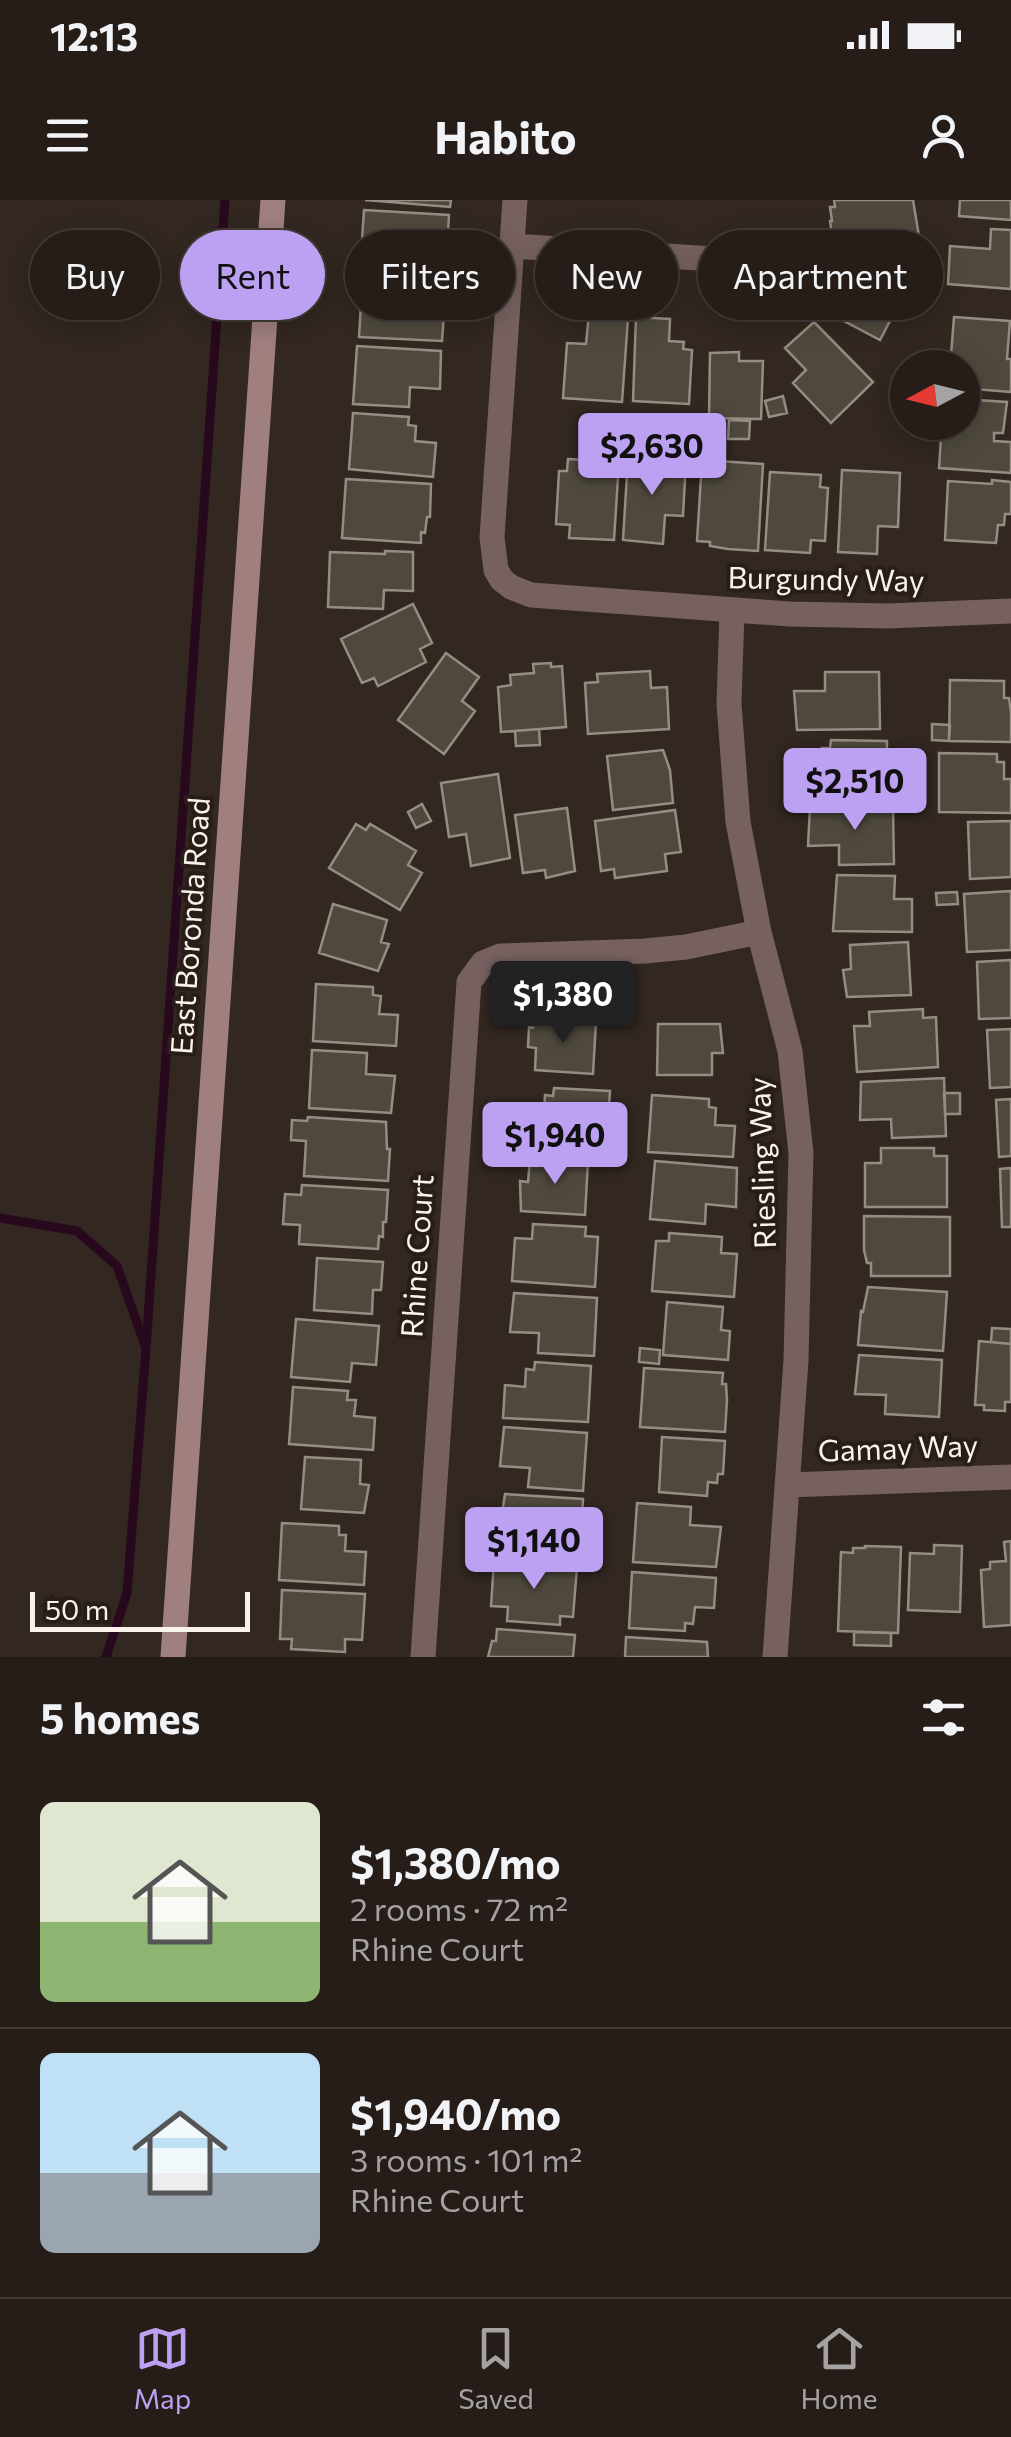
<!DOCTYPE html>
<html lang="en">
<head>
<meta charset="utf-8">
<style>
  body { margin:0; font-family:Commissioner,sans-serif; background:#322a26; color:#f1f3f6; height:100vh; display:flex; flex-direction:column; font-size:38px; white-space:nowrap }
  * { box-sizing:border-box; margin:0 }
  p { font-size:32px; color:#a4a2a2 }
  .icon { flex:none; width:55px; height:55px; fill:none; stroke:currentColor; stroke-width:2; stroke-linecap:round; stroke-linejoin:round }
  .map { position:relative; height:1457px; overflow:hidden }
  .side { display:flex; flex-direction:column; background:#261d19; flex:1 }
  .side>* { flex:none }
  .banner { position:absolute; left:30px; top:30px; width:952px; height:90px; display:flex; gap:20px }
  .needle { width:65px; rotate:263deg }
  .fabs { position:absolute; left:890px; top:150px; display:grid; gap:20px }
  .fabs a { display:grid; place-items:center; width:90px; height:90px; border-radius:50%; background:#261d19; box-shadow:0 5px 25px #0003,0 0 0 2px #423b38; font-size:50px }
  .scale { position:absolute; left:30px; bottom:25px; width:220px; box-sizing:border-box; padding-left:10px; border:5px solid #f9f2ed; border-top:0; font-size:28px; line-height:35px; white-space:nowrap; color:#f9f2ed; -webkit-text-stroke:8px #281d17; paint-order:stroke }
  .price { position:absolute; translate:-50% -85px; padding:0 22px; border-radius:10px; background:#bca0f2; color:#111; font-size:32px; line-height:65px; filter:drop-shadow(0 2px 5px #0008) }
  .price::after { content:''; position:absolute; left:50%; top:60px; width:30px; height:22px; margin-left:-15px; background:inherit; clip-path:polygon(0 0,100% 0,50% 100%) }
  .price.active { background:#222; color:#fff }
  ul { padding:0; list-style:none }
  li { display:flex; align-items:center; gap:30px; height:250px; padding:0 40px }
  li+li { border-top:2px solid #423b38 }
  li span { display:grid; place-items:center; flex:none; width:280px; height:200px; border-radius:15px; color:#555 }
  li>.icon { margin-inline-start:auto }
  span .icon { width:120px; height:120px; fill:#fffc; stroke-width:1 }
  li b { font-size:42px }
  h2 { display:flex; justify-content:space-between; align-items:center; height:120px; padding:0 40px; font-size:42px }
  .pill { padding:0 35px; border-radius:45px; background:#261d19; box-shadow:0 5px 25px #0003,0 0 0 2px #423b38; font-size:35px; line-height:90px }
  .pill.active { background:#bca0f2; color:#111 }
  .status { display:flex; justify-content:space-between; align-items:center; height:70px; padding:0 50px; background:#261d19; direction:ltr }
  .status svg { height:28px; fill:currentColor }
  header { display:flex; justify-content:space-between; align-items:center; height:130px; padding:0 40px; background:#261d19; font-size:45px; font-weight:700 }
  .dock { display:flex; justify-content:space-around; align-items:center; height:140px; border-top:2px solid #423b38; background:#261d19; font-size:28px; color:#a4a2a2 }
  .dock a { display:grid; justify-items:center; gap:5px }
  .dock .active { color:#bca0f2 }
  .map>svg:first-child { display:block }
  .lines { fill:none; stroke-linecap:round; stroke-linejoin:round }
  .stream { stroke:#28081c; stroke-width:9 }
  .building { fill:#4f493d; stroke:#948d81; stroke-width:2.5 }
  .minor { stroke:#766060; stroke-width:25 }
  .secondary { stroke:#a07f7f; stroke-width:25 }
  .labels { text-anchor:middle; stroke-width:8; stroke-linejoin:round; paint-order:stroke }
  .street-label { font-size:30px; fill:#f9f2ed; stroke:#281d17 }
</style>
</head>
<body>
<div class="status"><b>12:13</b><svg viewBox="0 0 49 12"><path d="M0 12V9h3v3zM5 12V6h3v6zM10 12V3h3v9zM15 12V0h3v12zM26 1h20v11H26zM47 4h2v5h-2z"/></svg></div>
<header><svg class="icon" aria-label="menu" viewBox="0 0 24 24"><path d="M4 6h16M4 12h16M4 18h16"/></svg>Habito<svg class="icon" aria-label="person" viewBox="0 0 24 24"><circle cx="12" cy="8" r="4"/><path d="M4 21q1-7 8-7t8 7"/></svg></header>
<div class="map">
<svg width="1011" height="1457" viewBox="0 0 1011 1457">
  <rect width="100%" height="100%" fill="#322721"/>
  <g class="lines">
    <path class="stream" d="M0,1018L77,1031L117,1066L146,1148L127,1393L106,1457
      M146,1148L225,0"/>
  </g>
  <path class="building" d="M365,0H451L450,7Z
    M834,0H913L920,42L835,55L830,21H832L830,7H835Z
    M960,0H1011V20L959,16Z
    M364,10L449,15L447,49H444V62H440L439,73L360,69Z
    M991,29L1011,30V89L948,84L950,46L990,49Z
    M847,62L905,92L880,140L827,112L839,91L831,87Z
    M376,80L428,83V98L445,99L442,141L359,137L362,87L375,88Z
    M589,113L628,118L622,202L563,198L567,143L586,144Z
    M636,117L670,119L669,141L684,142L683,149L692,150L689,204L633,201Z
    M954,117L1010,121L1007,159H1011V192L962,188V168H950Z
    M814,122L873,182L831,223L793,183L806,170L785,148Z
    M357,146L441,151L440,189L410,187L409,207L353,204Z
    M739,152V161H763L761,219L709,218L710,153Z
    M783,196L787,213L769,217L765,201Z
    M962,199L1007,202L1003,233H994V241L1011,242V273L939,268L942,222H962Z
    M353,213L409,217L408,225L416,226L415,241L436,243L433,277L349,269Z
    M729,220L750,221L749,239H728Z
    M628,258L686,261L683,316L665,315L663,344L623,340Z
    M568,259L619,262L614,340L569,338L570,325L556,324L559,271H567Z
    M702,260L763,264L758,351L728,349L710,346V342L697,341Z
    M842,270L900,273L898,327L878,326L877,354L838,352Z
    M770,272L821,275L820,287L828,288L825,341L811,340L810,353L765,350Z
    M346,279L431,284L430,317H427L425,333L421,332V343L342,338Z
    M992,280L1011,282V314H1005L1004,325H998L996,343L945,340L948,281L992,284Z
    M385,351L413,352V391L384,390L383,409L328,407L330,352L385,354Z
    M413,404L432,443L420,449L426,462L378,486L374,478L362,483L341,439Z
    M446,453L479,477L462,501L475,511L444,554L398,520Z
    M551,463V467L562,466L566,527L501,532L498,487L511,485L510,475L534,473L533,464Z
    M650,471L651,488L667,487L669,529L588,534L585,483L598,482L597,474Z
    M825,472H879L880,529L797,530L794,491H825Z
    M950,480L1004,481V498H1009L1011,512V542L949,541Z
    M932,524L950,525L949,541L932,540Z
    M539,529L540,545L516,546L515,531Z
    M831,540L887,541L886,597L802,598V565L822,566V548H830Z
    M663,550L670,570L673,603L613,610L607,556Z
    M939,553L997,554V562H1004V579H1011V613L939,612Z
    M498,574L510,658L471,666L466,634L449,637L441,583Z
    M422,604L431,621L416,628L408,612Z
    M810,607H893L894,664L839,665V645L808,646Z
    M567,608L575,671L546,678L545,670L523,673L515,615Z
    M675,610L681,652L665,654L667,671L615,678L614,669L601,671L595,621Z
    M1011,621V677L970,679L968,622Z
    M356,624L366,630L370,624L416,651L408,665L422,673L400,710L329,668Z
    M837,675L895,676L894,699H912V732L833,731Z
    M1011,691V750L967,752L964,694Z
    M957,692L958,704L937,705L936,693Z
    M333,704L387,720L381,742L389,744L378,771L319,753Z
    M908,742L911,795L847,797L843,770L851,769L850,745Z
    M1011,760V818L979,819L977,762Z
    M316,784L373,787V795L381,796L379,814L398,815L396,846L313,841Z
    M923,809V818L936,817L938,867L857,872L854,826H870L869,812Z
    M533,819L596,822L593,874L535,870L536,848L528,847L529,827L533,828Z
    M658,824H720L723,853H712V875H657Z
    M1011,829V887L990,888L987,830Z
    M312,850L367,853L366,874L395,876L391,913L309,908Z
    M944,878L946,936L892,938L891,919L860,920L861,882Z
    M554,888L610,891L606,947L521,944L523,910L544,911L545,895L553,896Z
    M944,893H960V914H945Z
    M652,895L709,899V907L716,908L715,925L735,926L733,957L648,952Z
    M1011,899V956L999,957L996,900Z
    M308,917L386,922L387,949H390L388,981L304,976L306,941L291,940L292,920L307,921Z
    M881,948H934V956H947V1007H865V963H881Z
    M530,958L588,962L585,1015L521,1011L520,981L528,982Z
    M655,961L737,968L736,1007L706,1004L705,1024L650,1019Z
    M1011,968V1027H1002L1000,969Z
    M302,985L388,990L386,1022H383V1037L379,1036L378,1049L299,1044L300,1025L283,1024L285,994L301,995Z
    M864,1016L950,1017V1076H871V1063H867L864,1050Z
    M533,1024L586,1027L585,1036L598,1037L595,1087L512,1081L515,1038L532,1039Z
    M669,1033L722,1037L721,1053L737,1054L734,1097L652,1091L656,1041H669Z
    M317,1058L383,1062L381,1090H373L372,1114L314,1110Z
    M868,1087L947,1092L943,1151L858,1145L861,1111L863,1112Z
    M514,1093L597,1098L594,1156L538,1153L539,1133L510,1132Z
    M667,1102L723,1107L721,1130L730,1131L728,1160L663,1155Z
    M296,1119L379,1126L376,1165L352,1163L350,1182L291,1177Z
    M992,1128L1011,1129V1144L991,1142Z
    M979,1141L1011,1144V1202H1005V1211L984,1210V1205H975Z
    M640,1148L660,1150L659,1164L639,1162Z
    M859,1155L942,1160L939,1217L885,1214L886,1195L855,1194Z
    M535,1162L591,1166L588,1222L503,1218L505,1185L525,1187L526,1169L534,1170Z
    M644,1168L723,1173L722,1184H726L727,1200L725,1232L640,1227Z
    M293,1187L348,1191L347,1200H356L354,1216L375,1218L373,1250L289,1244Z
    M504,1227L587,1233L583,1291L528,1287L530,1268L500,1266Z
    M662,1237L725,1241L723,1274H718L717,1283L708,1282L707,1296L659,1292Z
    M305,1257L361,1260L360,1284L369,1285L364,1313L301,1309Z
    M505,1294L583,1299L580,1358L496,1353L498,1320H501Z
    M637,1303L691,1307L690,1325L721,1327L716,1367L633,1362Z
    M282,1323L339,1326V1335H346L345,1351L366,1352L364,1385L279,1380Z
    M1011,1341V1425L984,1427L981,1370L990,1369V1362L1006,1361L1004,1342Z
    M934,1345L962,1346L960,1412L908,1410L910,1353L934,1354Z
    M865,1346L901,1347L898,1433L838,1431L841,1352L853,1353V1348H865Z
    M494,1361L577,1367L573,1417L560,1416V1425L507,1421L508,1407L491,1406Z
    M632,1372L716,1378L714,1408L695,1407L693,1424L685,1423V1431L629,1428Z
    M282,1390L365,1394L362,1440L345,1439V1452L291,1449L292,1439H280Z
    M497,1429L575,1435L573,1457H488L492,1441H496Z
    M854,1432L891,1433V1446L854,1445Z
    M626,1437L707,1442L708,1457H625Z"/>
  <g class="lines">
    <path class="minor" d="M515,0L492,337L496,370L502,380L511,387L531,395L790,414L888,416L1011,411
      M513,46L744,61
      M732,411L729,504L738,622L759,732L790,851L801,953L796,1160L775,1457
      M787,1285L1011,1277
      M423,1457L469,782L483,763L500,756L645,751L686,747L759,732"/>
    <path class="secondary" d="M173,1457L273,0"/>
  </g>
  <g class="labels">
    <g class="street-label">
      <text transform="translate(826 380) rotate(1)" y="10">Burgundy Way</text>
      <text transform="translate(191 726) rotate(-86)" y="10">East Boronda Road</text>
      <text transform="translate(763 963) rotate(-92)" y="10">Riesling Way</text>
      <text transform="translate(418 1056) rotate(-86)" y="10">Rhine Court</text>
      <text transform="translate(898 1249) rotate(-2)" y="10">Gamay Way</text>
    </g>
  </g>
</svg>
<div class="fabs">
<a><svg class="needle" viewBox="-14 -14 28 28"><path d="M0-13l5 13h-10z" fill="#e53935"/><path d="M0 13l5-13h-10z" fill="#a4a2a2"/></svg></a>
</div>
<div class="scale">50 m</div>
<b class="price" style="left:652px;top:298px">$2,630</b>
<b class="price" style="left:855px;top:633px">$2,510</b>
<b class="price active" style="left:563px;top:846px">$1,380</b>
<b class="price" style="left:555px;top:987px">$1,940</b>
<b class="price" style="left:534px;top:1392px">$1,140</b>
<div class="banner">
<a class="pill">Buy</a>
<a class="pill active">Rent</a>
<a class="pill">Filters</a>
<a class="pill">New</a>
<a class="pill">Apartment</a>
</div>
</div>
<section class="side">
<h2>5 homes<svg class="icon" aria-label="filters" viewBox="0 0 24 24"><path d="M4 7h16M4 17h16"/><circle cx="9" cy="7" r="2"/><circle cx="15" cy="17" r="2"/></svg></h2>
<ul>
<li><span style="background:linear-gradient(#dfe7d0 60%,#8fb573 0)"><svg class="icon" aria-label="home" viewBox="0 0 24 24"><path d="M3 11l9-7 9 7M6 9v11h12V9"/></svg></span><div><b>$1,380/mo</b><p>2 rooms · 72 m²</p><p>Rhine Court</p></div></li>
<li><span style="background:linear-gradient(#bfe0f5 60%,#9aa5b1 0)"><svg class="icon" aria-label="home" viewBox="0 0 24 24"><path d="M3 11l9-7 9 7M6 9v11h12V9"/></svg></span><div><b>$1,940/mo</b><p>3 rooms · 101 m²</p><p>Rhine Court</p></div></li>
</ul>
</section>
<nav class="dock">
<a class="active"><svg class="icon" aria-label="map" viewBox="0 0 24 24"><path d="M3 6l6-2 6 2 6-2v14l-6 2-6-2-6 2zM9 4v14M15 6v14"/></svg>Map</a>
<a><svg class="icon" aria-label="saved" viewBox="0 0 24 24"><path d="M7 4h10v16l-5-4-5 4z"/></svg>Saved</a>
<a><svg class="icon" aria-label="home" viewBox="0 0 24 24"><path d="M3 11l9-7 9 7M6 9v11h12V9"/></svg>Home</a>
</nav>
</body>
</html>
